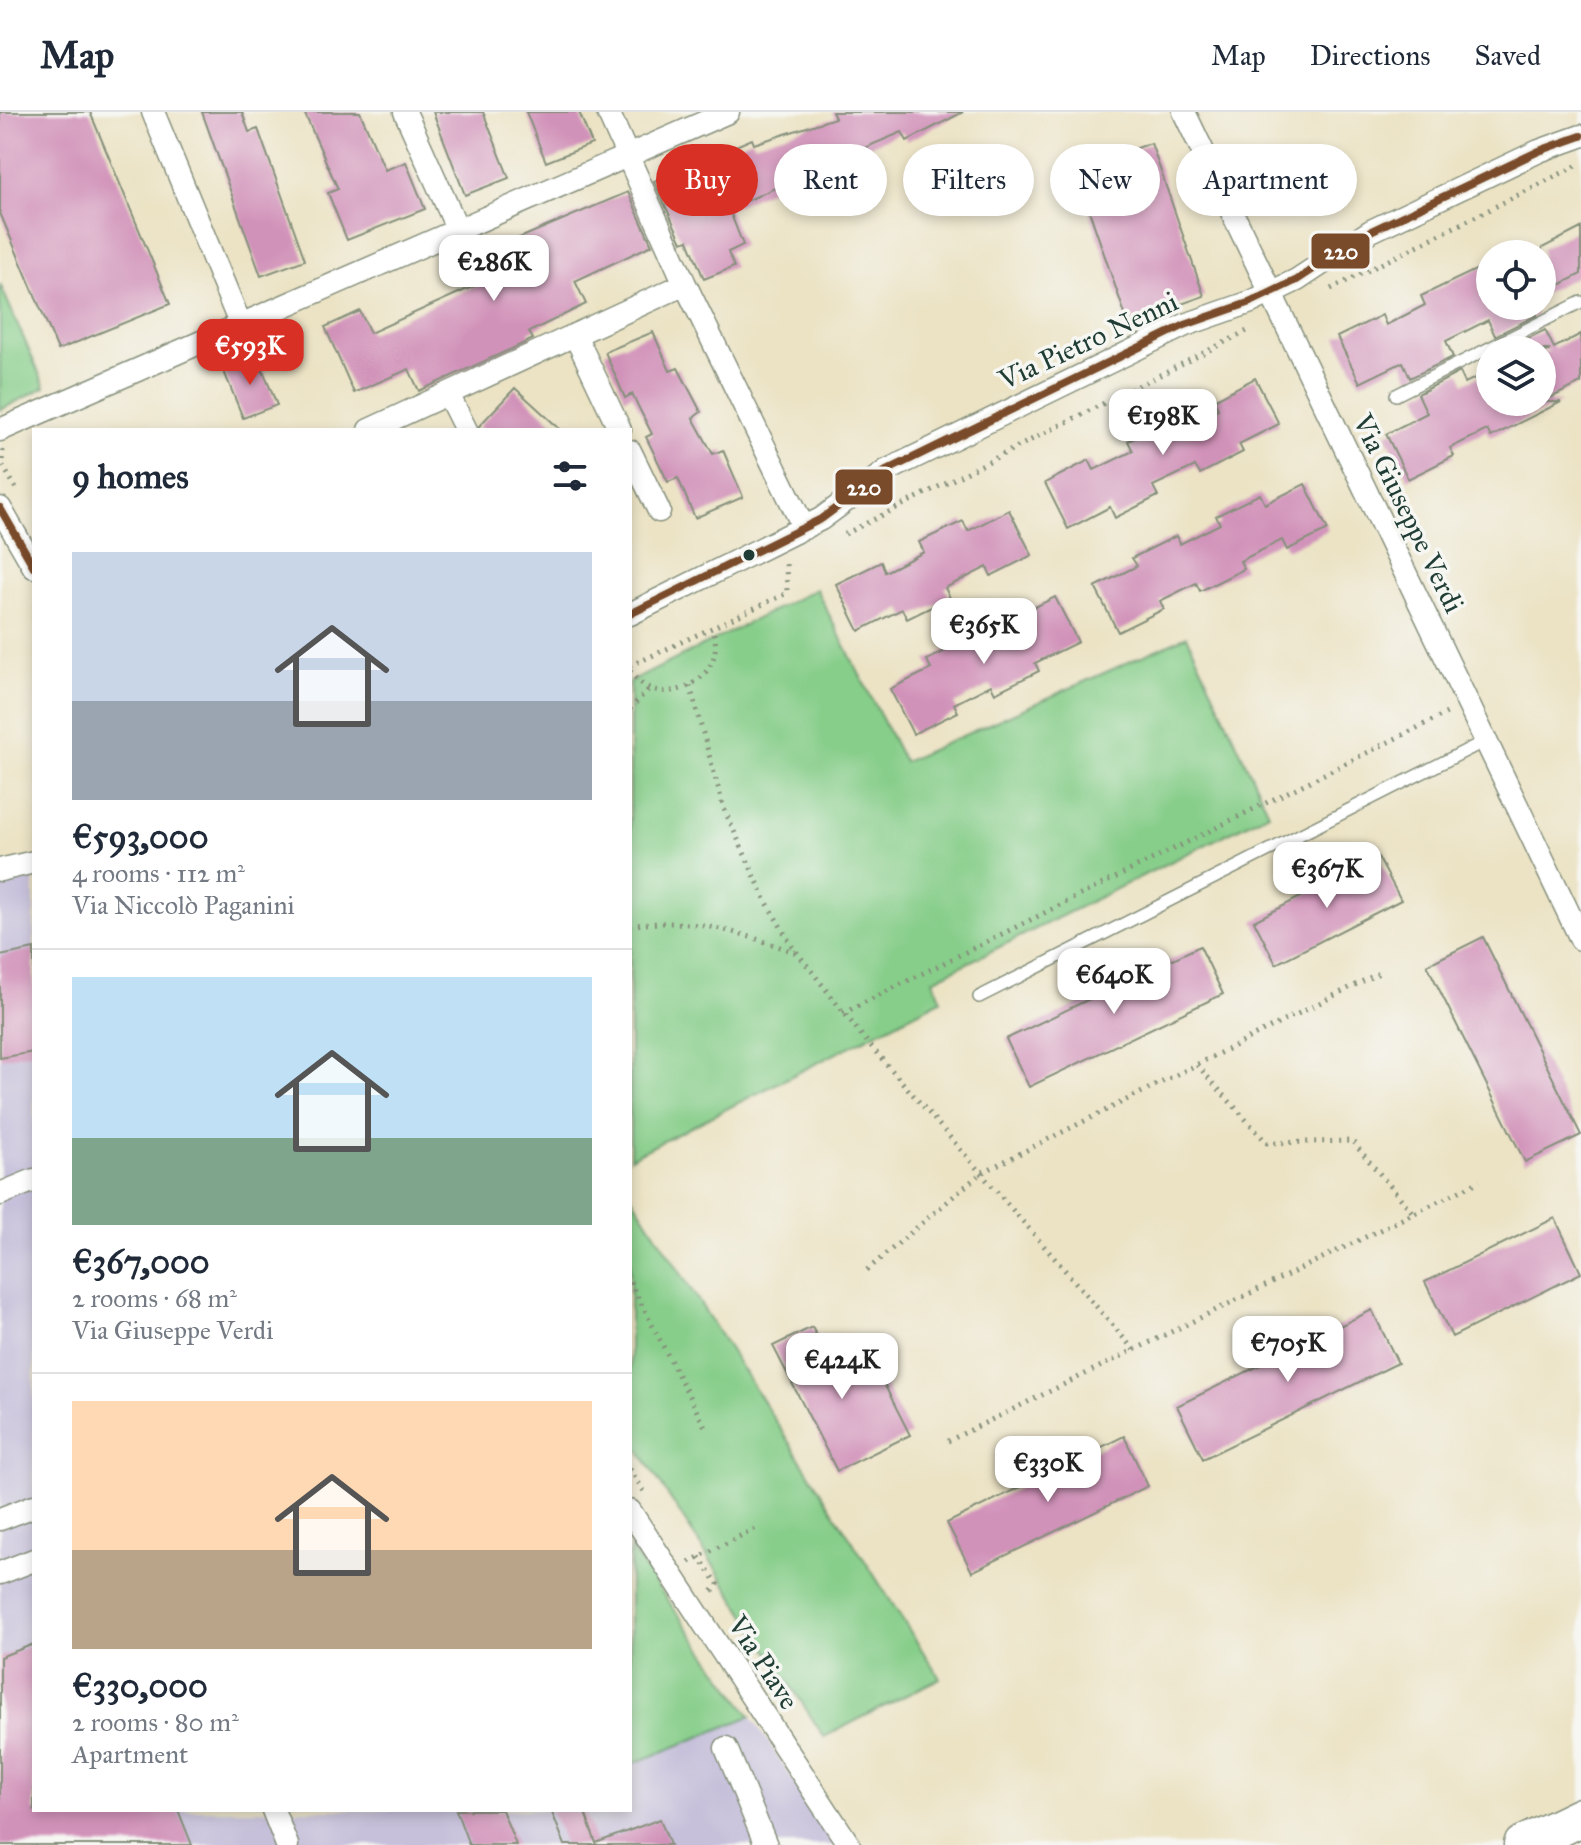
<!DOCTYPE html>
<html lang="en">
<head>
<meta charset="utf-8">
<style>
  body { margin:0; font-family:"IM FELL Great Primer",serif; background:#f2f2f3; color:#1f2937; height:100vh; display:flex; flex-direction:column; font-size:30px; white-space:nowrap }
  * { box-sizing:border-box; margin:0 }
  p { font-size:26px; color:#747a83 }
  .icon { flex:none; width:44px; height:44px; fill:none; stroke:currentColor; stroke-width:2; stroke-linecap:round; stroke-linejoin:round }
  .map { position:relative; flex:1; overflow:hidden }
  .sheet { position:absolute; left:32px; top:316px; width:600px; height:1384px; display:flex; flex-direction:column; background:#fff; border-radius:0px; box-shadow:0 4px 12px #0003 }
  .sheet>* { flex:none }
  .guide { position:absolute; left:656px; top:32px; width:760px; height:72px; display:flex; gap:16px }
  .controls { position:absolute; left:1476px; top:128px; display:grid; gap:16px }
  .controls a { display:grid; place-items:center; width:80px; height:80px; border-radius:50%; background:#fff; box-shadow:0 4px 12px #0003; font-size:40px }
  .price { position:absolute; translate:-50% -68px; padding:0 18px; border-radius:16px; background:#fff; color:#222; font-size:26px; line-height:52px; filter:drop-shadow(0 2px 4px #0008) }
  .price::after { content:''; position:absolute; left:50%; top:48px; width:24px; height:18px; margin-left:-12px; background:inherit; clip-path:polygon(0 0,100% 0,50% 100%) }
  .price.selected { background:#d93025; color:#fff }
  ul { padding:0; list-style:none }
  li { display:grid; align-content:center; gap:16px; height:424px; padding:0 40px }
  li+li { border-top:2px solid #e0e1e3 }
  li span { display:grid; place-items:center; height:248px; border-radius:0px; color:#555 }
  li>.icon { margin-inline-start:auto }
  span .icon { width:144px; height:144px; fill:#fffc; stroke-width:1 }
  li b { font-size:34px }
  h2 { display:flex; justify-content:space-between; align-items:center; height:96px; padding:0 40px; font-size:34px }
  .tag { padding:0 28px; border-radius:36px; background:#fff; box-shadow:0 4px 12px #0003; font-size:28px; line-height:72px }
  .tag.selected { background:#d93025; color:#fff }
  header { display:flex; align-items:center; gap:48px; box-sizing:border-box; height:112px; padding:0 40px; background:#fff; border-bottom:2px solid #e0e1e3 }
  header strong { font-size:38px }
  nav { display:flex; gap:44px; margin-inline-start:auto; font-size:28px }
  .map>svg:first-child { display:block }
  .industrial { fill:#c6c0da }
  .green { fill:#87ce8a; stroke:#53865f; stroke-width:2 }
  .building { fill:#d192b9 }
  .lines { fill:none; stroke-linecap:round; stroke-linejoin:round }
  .service-casing { stroke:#86907c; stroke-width:14 }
  .minor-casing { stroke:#86907c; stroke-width:25 }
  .trunk-casing { stroke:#86907c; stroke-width:41 }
  .path { stroke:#86907c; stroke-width:5; stroke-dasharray:2 6; stroke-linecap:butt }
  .service { stroke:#fff; stroke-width:11 }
  .minor { stroke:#fff; stroke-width:22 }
  .trunk { stroke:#fff; stroke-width:38 }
  .bus-1-casing { stroke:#f6f6f2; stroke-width:14 }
  .bus-1 { stroke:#7a4b2a; stroke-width:8 }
  .bus-dot { fill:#1f3d34; stroke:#f6f6f2; stroke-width:3 }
  .labels { text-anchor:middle; stroke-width:7; stroke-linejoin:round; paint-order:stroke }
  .street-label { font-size:28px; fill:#1f3d34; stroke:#f6f6f2 }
  .line-badge { stroke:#f6f6f2; stroke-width:3 }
  .badge-label { font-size:22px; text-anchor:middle; font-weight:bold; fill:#fff }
</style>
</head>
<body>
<header>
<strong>Map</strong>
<nav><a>Map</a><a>Directions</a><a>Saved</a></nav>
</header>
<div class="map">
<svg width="1581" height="1733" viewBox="0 0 1581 1733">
  <rect width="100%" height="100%" fill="#f6f6f2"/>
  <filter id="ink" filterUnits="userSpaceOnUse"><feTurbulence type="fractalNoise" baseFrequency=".0125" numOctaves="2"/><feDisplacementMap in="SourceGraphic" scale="16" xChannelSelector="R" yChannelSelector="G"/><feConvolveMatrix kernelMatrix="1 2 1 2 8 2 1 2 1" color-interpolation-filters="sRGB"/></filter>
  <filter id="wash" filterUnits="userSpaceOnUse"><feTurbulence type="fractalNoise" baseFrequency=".006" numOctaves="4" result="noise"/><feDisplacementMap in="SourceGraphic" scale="32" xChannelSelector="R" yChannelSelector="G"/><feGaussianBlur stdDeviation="1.8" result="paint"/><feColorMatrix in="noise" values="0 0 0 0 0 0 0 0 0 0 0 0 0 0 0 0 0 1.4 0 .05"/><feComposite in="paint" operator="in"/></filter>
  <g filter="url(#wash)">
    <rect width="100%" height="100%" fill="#ece3c5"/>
    <path class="industrial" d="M34,749V1698H630V1653L751,1604L837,1733H0V759Z"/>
    <path class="green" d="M0,172L45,275L0,298Z
      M816,477L904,650L1187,524L1269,701L933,868L941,888L630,1046V570Z
      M630,1082L940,1566L824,1625L630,1324Z
      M630,1436L751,1604L630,1653Z"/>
    <g id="blocks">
      <path class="building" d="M0,0H90L170,192L58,238L0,101Z
        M202,0H242L249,20L258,17L305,148L261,164Z
        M304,0H360L385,58L406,50L425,97L347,128L328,81L338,77Z
        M433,0H483L509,66L465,83Z
        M526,0H579L592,32L546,50Z
        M832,0H963L907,29L902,20L824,53L830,70L792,82L788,70L729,97L743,133L728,140L734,155L704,167L688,128L682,130L654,69L752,27L754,32L835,6Z
        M1151,31L1204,184L1128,211L1075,58Z
        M628,80L652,133L575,169L586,192L529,220L533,227L419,279L409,257L354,281L325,215L360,199L370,221L521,153L510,130Z
        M1581,116V162L1542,182V136Z
        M1490,151V194H1533L1537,203L1495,224L1488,208L1446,229L1453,245L1410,266L1403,250L1360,271L1337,225L1382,203L1386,213L1425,193L1421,184Z
        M1545,218L1554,236L1581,222V271L1542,290H1561L1491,325L1487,318L1450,336L1454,344L1408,367L1386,322L1427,301L1418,282L1460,260L1465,271L1490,259V290H1542V242L1550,238H1504Z
        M653,220L670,259L678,256L701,300L693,306L713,342L723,338L743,385L695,406L678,366L668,370L646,325L652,322L632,282L625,286L605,240Z
        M257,244L277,293L243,306L223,257Z
        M1255,266L1279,312L1239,332L1243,340L1200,362L1195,354L1153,374L1158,384L1115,406L1110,395L1068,417L1045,371L1089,348L1094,358L1133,339L1128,329L1172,307L1177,317L1218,297L1214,288Z
        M515,276L561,318H480L479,314Z
        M1305,372L1328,418L1287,438L1282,428L1240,449L1244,457L1200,479L1196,471L1160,489L1164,497L1118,520L1095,475L1137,454L1132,446L1176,424L1180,432L1220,412L1216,404L1260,382L1265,392Z
        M1009,398L1032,443L991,464L987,455L945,476L950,486L907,507L902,497L859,519L836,472L881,450L885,460L924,440L919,430L963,409L968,419Z
        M1055,485L1078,530L1035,551L1039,559L995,581L991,573L954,592L958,600L913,622L890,577L931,557L927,548L971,526L975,535L1015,515L1011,507Z
        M1378,745L1401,788L1276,852L1254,809Z
        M1483,825L1581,1023L1525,1050L1427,853Z
        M1200,834L1223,882L1029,975L1006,927Z
        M34,837V940L0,946V844Z
        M1555,1106L1581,1161L1452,1225L1425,1170Z
        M1372,1198L1398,1251L1203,1347L1177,1294Z
        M812,1215L837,1263L871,1246L910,1323L837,1359L773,1234Z
        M1124,1324L1148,1374L972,1460L947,1411Z
        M34,1532V1698H178L192,1733H0V1545Z
        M456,1698H502L516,1733H469Z
        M551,1698H584L596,1731L660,1707L670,1733H565Z"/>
    </g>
  </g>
  <g filter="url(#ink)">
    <use href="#blocks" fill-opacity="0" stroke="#86907c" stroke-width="2"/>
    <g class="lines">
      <g class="service-casing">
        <path id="service" d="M1396,283L1581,190
          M979,885L1485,629"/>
      </g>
      <g class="minor-casing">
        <path id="minor" d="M153,0L241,214
          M405,0L457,116
          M608,0L685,172L804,416
          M1184,0L1581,827
          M575,223L620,318
          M448,282L466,318
          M0,318L728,0
          M369,318L685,172
          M630,339L659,399
          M0,396L34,455
          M630,502L821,407L886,359L1185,213L1251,190L1297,168L1371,119L1539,39L1581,24
          M0,758L34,750
          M0,1082L34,1068
          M630,1399L849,1733
          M0,1407L34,1394
          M0,1461L34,1448
          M726,1636L766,1733
          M273,1698L287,1733"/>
      </g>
      <g class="trunk-casing">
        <path id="trunk" d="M1523,1733L1581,1705"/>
      </g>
      <path class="path" d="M1331,177L1576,54
        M3,338L2,352L18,380
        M845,422L1247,219
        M630,554L787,481L786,451
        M630,559C660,605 732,565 712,517
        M690,574L724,697L766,789L792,834L863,925L1134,1238
        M630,597L649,577
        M630,814C689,804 741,820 796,841
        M843,901L1447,601
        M1197,953L1267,1031L1352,1029L1413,1101
        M867,1158L981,1061L1381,860
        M630,1170L705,1315
        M948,1329L1480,1069
        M630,1357L645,1381
        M699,1445L718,1472L712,1480
        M689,1450L760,1414"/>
      <use href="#service" class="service"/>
      <use href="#minor" class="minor"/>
      <use href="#trunk" class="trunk"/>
      <g class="bus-1-casing">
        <path id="bus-1" d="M0,396L34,455
          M630,502L821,407L886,359L1185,213L1251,190L1297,168L1371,119L1539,39L1581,24"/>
      </g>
      <use href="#bus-1" class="bus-1"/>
    </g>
  </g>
  <circle class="bus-dot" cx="749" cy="443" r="7"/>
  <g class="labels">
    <g class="street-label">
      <text transform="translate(1088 228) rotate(-25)" y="10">Via Pietro Nenni</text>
      <text transform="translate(1409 401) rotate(64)" y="10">Via Giuseppe Verdi</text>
      <text transform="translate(764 1550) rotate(57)" y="10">Via Piave</text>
    </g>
  </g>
  <g class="line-badge">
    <rect x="1310" y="120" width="61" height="38" rx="8" fill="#7a4b2a"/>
    <rect x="834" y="356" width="60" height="38" rx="8" fill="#7a4b2a"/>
  </g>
  <g class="badge-label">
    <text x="1341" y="147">220</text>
    <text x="864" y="383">220</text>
  </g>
</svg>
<div class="controls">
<a><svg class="icon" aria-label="locate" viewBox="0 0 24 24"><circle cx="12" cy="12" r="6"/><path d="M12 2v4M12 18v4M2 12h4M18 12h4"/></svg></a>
<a><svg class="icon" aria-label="layers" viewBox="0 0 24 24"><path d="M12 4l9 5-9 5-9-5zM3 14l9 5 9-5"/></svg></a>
</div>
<b class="price" style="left:494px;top:191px">€286K</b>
<b class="price selected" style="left:250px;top:275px">€593K</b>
<b class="price" style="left:1163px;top:345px">€198K</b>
<b class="price" style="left:984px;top:554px">€365K</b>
<b class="price" style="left:1327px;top:798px">€367K</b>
<b class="price" style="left:1114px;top:904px">€640K</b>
<b class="price" style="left:1288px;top:1272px">€705K</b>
<b class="price" style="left:842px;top:1289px">€424K</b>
<b class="price" style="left:1048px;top:1392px">€330K</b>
<div class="guide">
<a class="tag selected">Buy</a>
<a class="tag">Rent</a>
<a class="tag">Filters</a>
<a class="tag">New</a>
<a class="tag">Apartment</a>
</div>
<section class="sheet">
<h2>9 homes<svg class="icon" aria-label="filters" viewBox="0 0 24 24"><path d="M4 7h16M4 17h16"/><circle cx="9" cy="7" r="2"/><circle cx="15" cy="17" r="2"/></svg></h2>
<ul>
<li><span style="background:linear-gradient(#c9d6e8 60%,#9aa5b1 0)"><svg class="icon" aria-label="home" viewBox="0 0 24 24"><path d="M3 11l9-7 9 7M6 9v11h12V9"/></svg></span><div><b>€593,000</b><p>4 rooms · 112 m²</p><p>Via Niccolò Paganini</p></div></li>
<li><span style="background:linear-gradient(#bfe0f5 65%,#7fa58c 0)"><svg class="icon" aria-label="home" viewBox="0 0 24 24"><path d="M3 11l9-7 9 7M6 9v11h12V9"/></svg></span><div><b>€367,000</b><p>2 rooms · 68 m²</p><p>Via Giuseppe Verdi</p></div></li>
<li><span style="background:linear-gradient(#ffd9b3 60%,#b9a48a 0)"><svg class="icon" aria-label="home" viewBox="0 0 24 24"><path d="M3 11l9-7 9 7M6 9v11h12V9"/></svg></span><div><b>€330,000</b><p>2 rooms · 80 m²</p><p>Apartment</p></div></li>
</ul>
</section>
</div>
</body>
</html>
